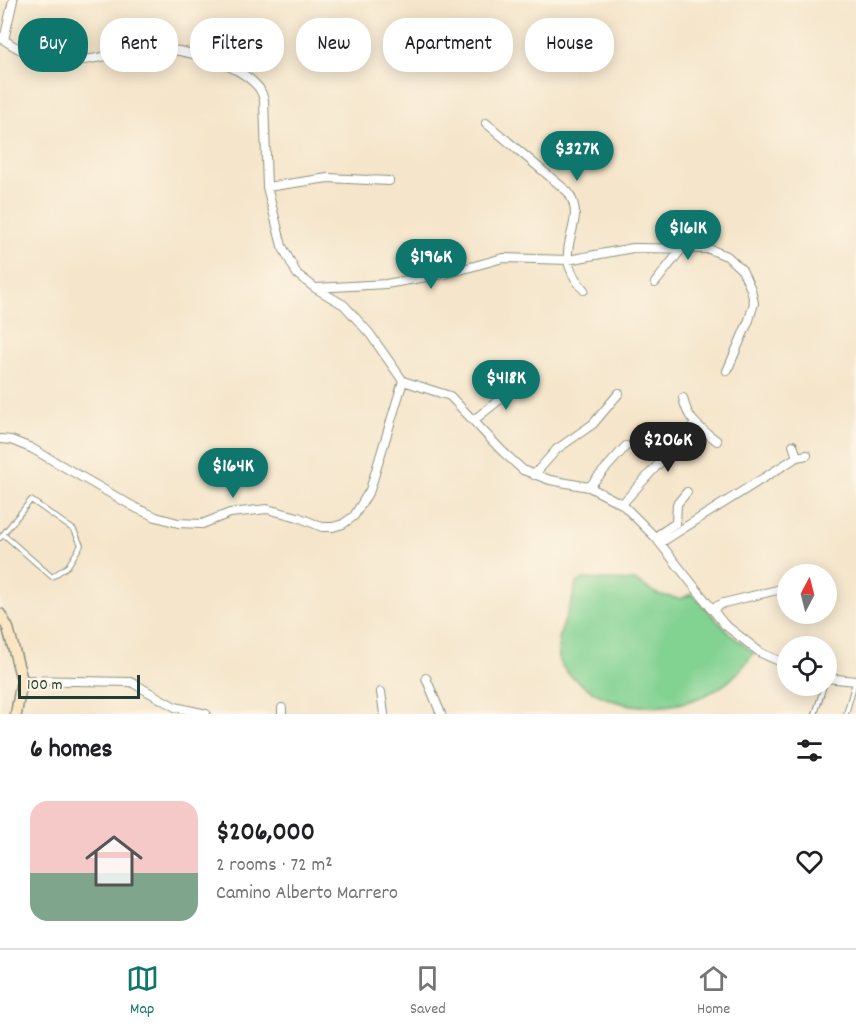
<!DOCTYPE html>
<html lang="en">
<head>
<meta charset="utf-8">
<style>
  body { margin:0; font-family:Dekko,sans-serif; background:#f6f6f6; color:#202124; height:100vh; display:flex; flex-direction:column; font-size:22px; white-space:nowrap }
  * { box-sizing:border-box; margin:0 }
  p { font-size:20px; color:#757577 }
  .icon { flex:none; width:33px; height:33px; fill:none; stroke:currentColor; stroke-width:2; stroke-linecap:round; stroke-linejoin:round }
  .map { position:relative; height:714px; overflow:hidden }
  .drawer { display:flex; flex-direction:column; background:#fff; flex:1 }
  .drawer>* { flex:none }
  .hud { position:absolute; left:18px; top:18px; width:820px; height:54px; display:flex; gap:12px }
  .needle { width:39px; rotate:7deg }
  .buttons { position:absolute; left:777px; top:564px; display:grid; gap:12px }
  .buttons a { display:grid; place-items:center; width:60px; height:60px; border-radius:50%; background:#fff; box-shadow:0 3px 15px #0003; font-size:30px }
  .scale { position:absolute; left:18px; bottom:15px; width:122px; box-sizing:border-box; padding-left:6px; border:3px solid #1f3d34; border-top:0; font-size:16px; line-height:21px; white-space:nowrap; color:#1f3d34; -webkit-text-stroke:4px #fcf5e5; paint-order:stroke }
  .price { position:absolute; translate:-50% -51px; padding:0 14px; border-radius:21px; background:#0f766e; color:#fff; font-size:20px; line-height:39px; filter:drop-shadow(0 2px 3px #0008) }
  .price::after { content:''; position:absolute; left:50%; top:36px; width:18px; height:14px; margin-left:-9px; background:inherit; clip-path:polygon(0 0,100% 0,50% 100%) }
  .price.selected { background:#222; color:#fff }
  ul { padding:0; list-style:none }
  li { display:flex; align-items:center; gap:18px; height:150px; padding:0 30px }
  li span { display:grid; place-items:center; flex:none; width:168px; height:120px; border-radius:18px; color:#555 }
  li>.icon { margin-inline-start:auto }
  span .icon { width:72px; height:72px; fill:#fffc; stroke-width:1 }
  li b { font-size:26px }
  h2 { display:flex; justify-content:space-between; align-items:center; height:72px; padding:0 30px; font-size:26px }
  .tag { padding:0 21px; border-radius:24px; background:#fff; box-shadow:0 3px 15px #0003; font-size:21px; line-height:54px }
  .tag.selected { background:#0f766e; color:#fff }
  .tab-bar { display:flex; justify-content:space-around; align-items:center; height:84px; border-top:2px solid #e0e0e0; background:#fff; font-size:16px; color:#757577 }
  .tab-bar a { display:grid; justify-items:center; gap:3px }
  .tab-bar .selected { color:#0f766e }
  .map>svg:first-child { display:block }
  .green { fill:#82d292; stroke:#508863; stroke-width:1.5 }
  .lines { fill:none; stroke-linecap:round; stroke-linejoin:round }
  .lane-casing { stroke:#8a917f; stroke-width:6 }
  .street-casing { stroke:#8a917f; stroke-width:10 }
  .secondary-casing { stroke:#8a917f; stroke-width:13 }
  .lane { stroke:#fff; stroke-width:4 }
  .street { stroke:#fff; stroke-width:8 }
  .secondary { stroke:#fbe6c4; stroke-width:10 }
</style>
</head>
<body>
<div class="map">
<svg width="856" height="714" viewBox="0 0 856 714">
  <rect width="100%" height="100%" fill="#fcf5e5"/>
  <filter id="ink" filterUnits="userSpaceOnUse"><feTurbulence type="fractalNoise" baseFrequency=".0167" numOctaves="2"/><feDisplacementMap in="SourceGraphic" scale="12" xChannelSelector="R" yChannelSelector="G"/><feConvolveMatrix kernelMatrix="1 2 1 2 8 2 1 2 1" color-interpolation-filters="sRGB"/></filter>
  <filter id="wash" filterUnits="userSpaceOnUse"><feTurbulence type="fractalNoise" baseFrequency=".008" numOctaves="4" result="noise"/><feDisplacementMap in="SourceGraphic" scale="24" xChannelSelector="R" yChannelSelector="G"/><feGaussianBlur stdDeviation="1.35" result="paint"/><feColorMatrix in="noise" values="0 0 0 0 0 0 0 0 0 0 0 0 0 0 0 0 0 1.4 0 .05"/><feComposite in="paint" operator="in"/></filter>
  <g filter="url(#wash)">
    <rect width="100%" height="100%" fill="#f5e5ca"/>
    <path class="green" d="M584,579L636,581L657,594L680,599L692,594L730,634L754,653C744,665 735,678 722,686C682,712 627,714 587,688C576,680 562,672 559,658C554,631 574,608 576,583Z"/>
  </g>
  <g filter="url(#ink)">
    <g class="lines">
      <g class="lane-casing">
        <path id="lane" d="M0,538L31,500L74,530L81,545L68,566L52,577L3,534
          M815,714L824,686
          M846,714L855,682"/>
      </g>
      <g class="street-casing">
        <path id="street" d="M0,37C20,52 44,61 69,61C95,61 121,51 147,49C179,47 238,62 259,88C261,91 263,96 264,100L267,187L282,246L297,274L315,288L344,305L370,334L403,381L450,396L502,451L523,470L550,480L589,487L622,504L655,537L724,624L761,653L788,665
          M4,40L13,0
          M486,123L568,192C585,217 565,236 568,261C570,273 577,282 584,290
          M267,187L328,178L389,181
          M655,283L683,247
          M316,288L386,284L449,273L503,258L568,260L633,248L709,249L727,256L742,270L751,289L754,303L749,320L727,371
          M683,398C688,421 699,427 717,441
          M474,420L522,382
          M0,439L11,440L31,448L136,508L156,517L178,523L202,524L230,513L267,509L298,517L322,527H333L343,524L354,516L370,490L403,381
          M793,445L797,457L807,455
          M534,475L557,449L593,424L619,393
          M589,487L626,446
          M622,504L695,424
          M655,537L676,523L677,504L687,492
          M660,543L797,457
          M711,609L724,603L781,589
          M426,678L441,714
          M826,678L856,681
          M22,680L131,682L175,707L206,714
          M381,692L384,714
          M282,708V714"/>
      </g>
      <g class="secondary-casing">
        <path id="secondary" d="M0,614L8,628L22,680L16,714"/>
      </g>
      <use href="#lane" class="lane"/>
      <use href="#street" class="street"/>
      <use href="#secondary" class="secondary"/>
    </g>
  </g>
</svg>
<div class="buttons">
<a><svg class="needle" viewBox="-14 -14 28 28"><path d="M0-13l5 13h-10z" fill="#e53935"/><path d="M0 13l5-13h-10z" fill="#757577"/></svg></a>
<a><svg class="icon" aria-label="locate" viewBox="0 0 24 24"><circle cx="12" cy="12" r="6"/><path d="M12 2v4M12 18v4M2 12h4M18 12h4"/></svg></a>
</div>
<div class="scale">100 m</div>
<b class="price" style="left:577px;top:182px">$327K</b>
<b class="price" style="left:688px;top:261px">$161K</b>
<b class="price" style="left:431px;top:290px">$196K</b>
<b class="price" style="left:506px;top:411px">$418K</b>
<b class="price selected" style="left:668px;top:473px">$206K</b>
<b class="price" style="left:233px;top:499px">$164K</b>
<div class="hud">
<a class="tag selected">Buy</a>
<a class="tag">Rent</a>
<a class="tag">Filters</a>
<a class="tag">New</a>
<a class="tag">Apartment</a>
<a class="tag">House</a>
</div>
</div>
<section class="drawer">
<h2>6 homes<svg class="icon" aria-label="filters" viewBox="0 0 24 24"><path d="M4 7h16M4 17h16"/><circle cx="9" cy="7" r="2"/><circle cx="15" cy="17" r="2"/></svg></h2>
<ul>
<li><span style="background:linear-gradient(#f6c9c9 60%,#7fa58c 0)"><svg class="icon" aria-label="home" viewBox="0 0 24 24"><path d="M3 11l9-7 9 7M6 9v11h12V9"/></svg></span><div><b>$206,000</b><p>2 rooms · 72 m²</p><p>Camino Alberto Marrero</p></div><svg class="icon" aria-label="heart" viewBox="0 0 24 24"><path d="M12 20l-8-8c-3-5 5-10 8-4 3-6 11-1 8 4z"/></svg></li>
</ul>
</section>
<nav class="tab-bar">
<a class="selected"><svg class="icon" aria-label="map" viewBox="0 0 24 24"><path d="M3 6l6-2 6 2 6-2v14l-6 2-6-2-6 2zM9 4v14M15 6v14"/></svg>Map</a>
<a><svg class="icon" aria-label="saved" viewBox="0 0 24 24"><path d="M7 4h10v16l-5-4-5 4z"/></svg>Saved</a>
<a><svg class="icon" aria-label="home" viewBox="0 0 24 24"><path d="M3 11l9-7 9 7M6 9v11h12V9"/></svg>Home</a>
</nav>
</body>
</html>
